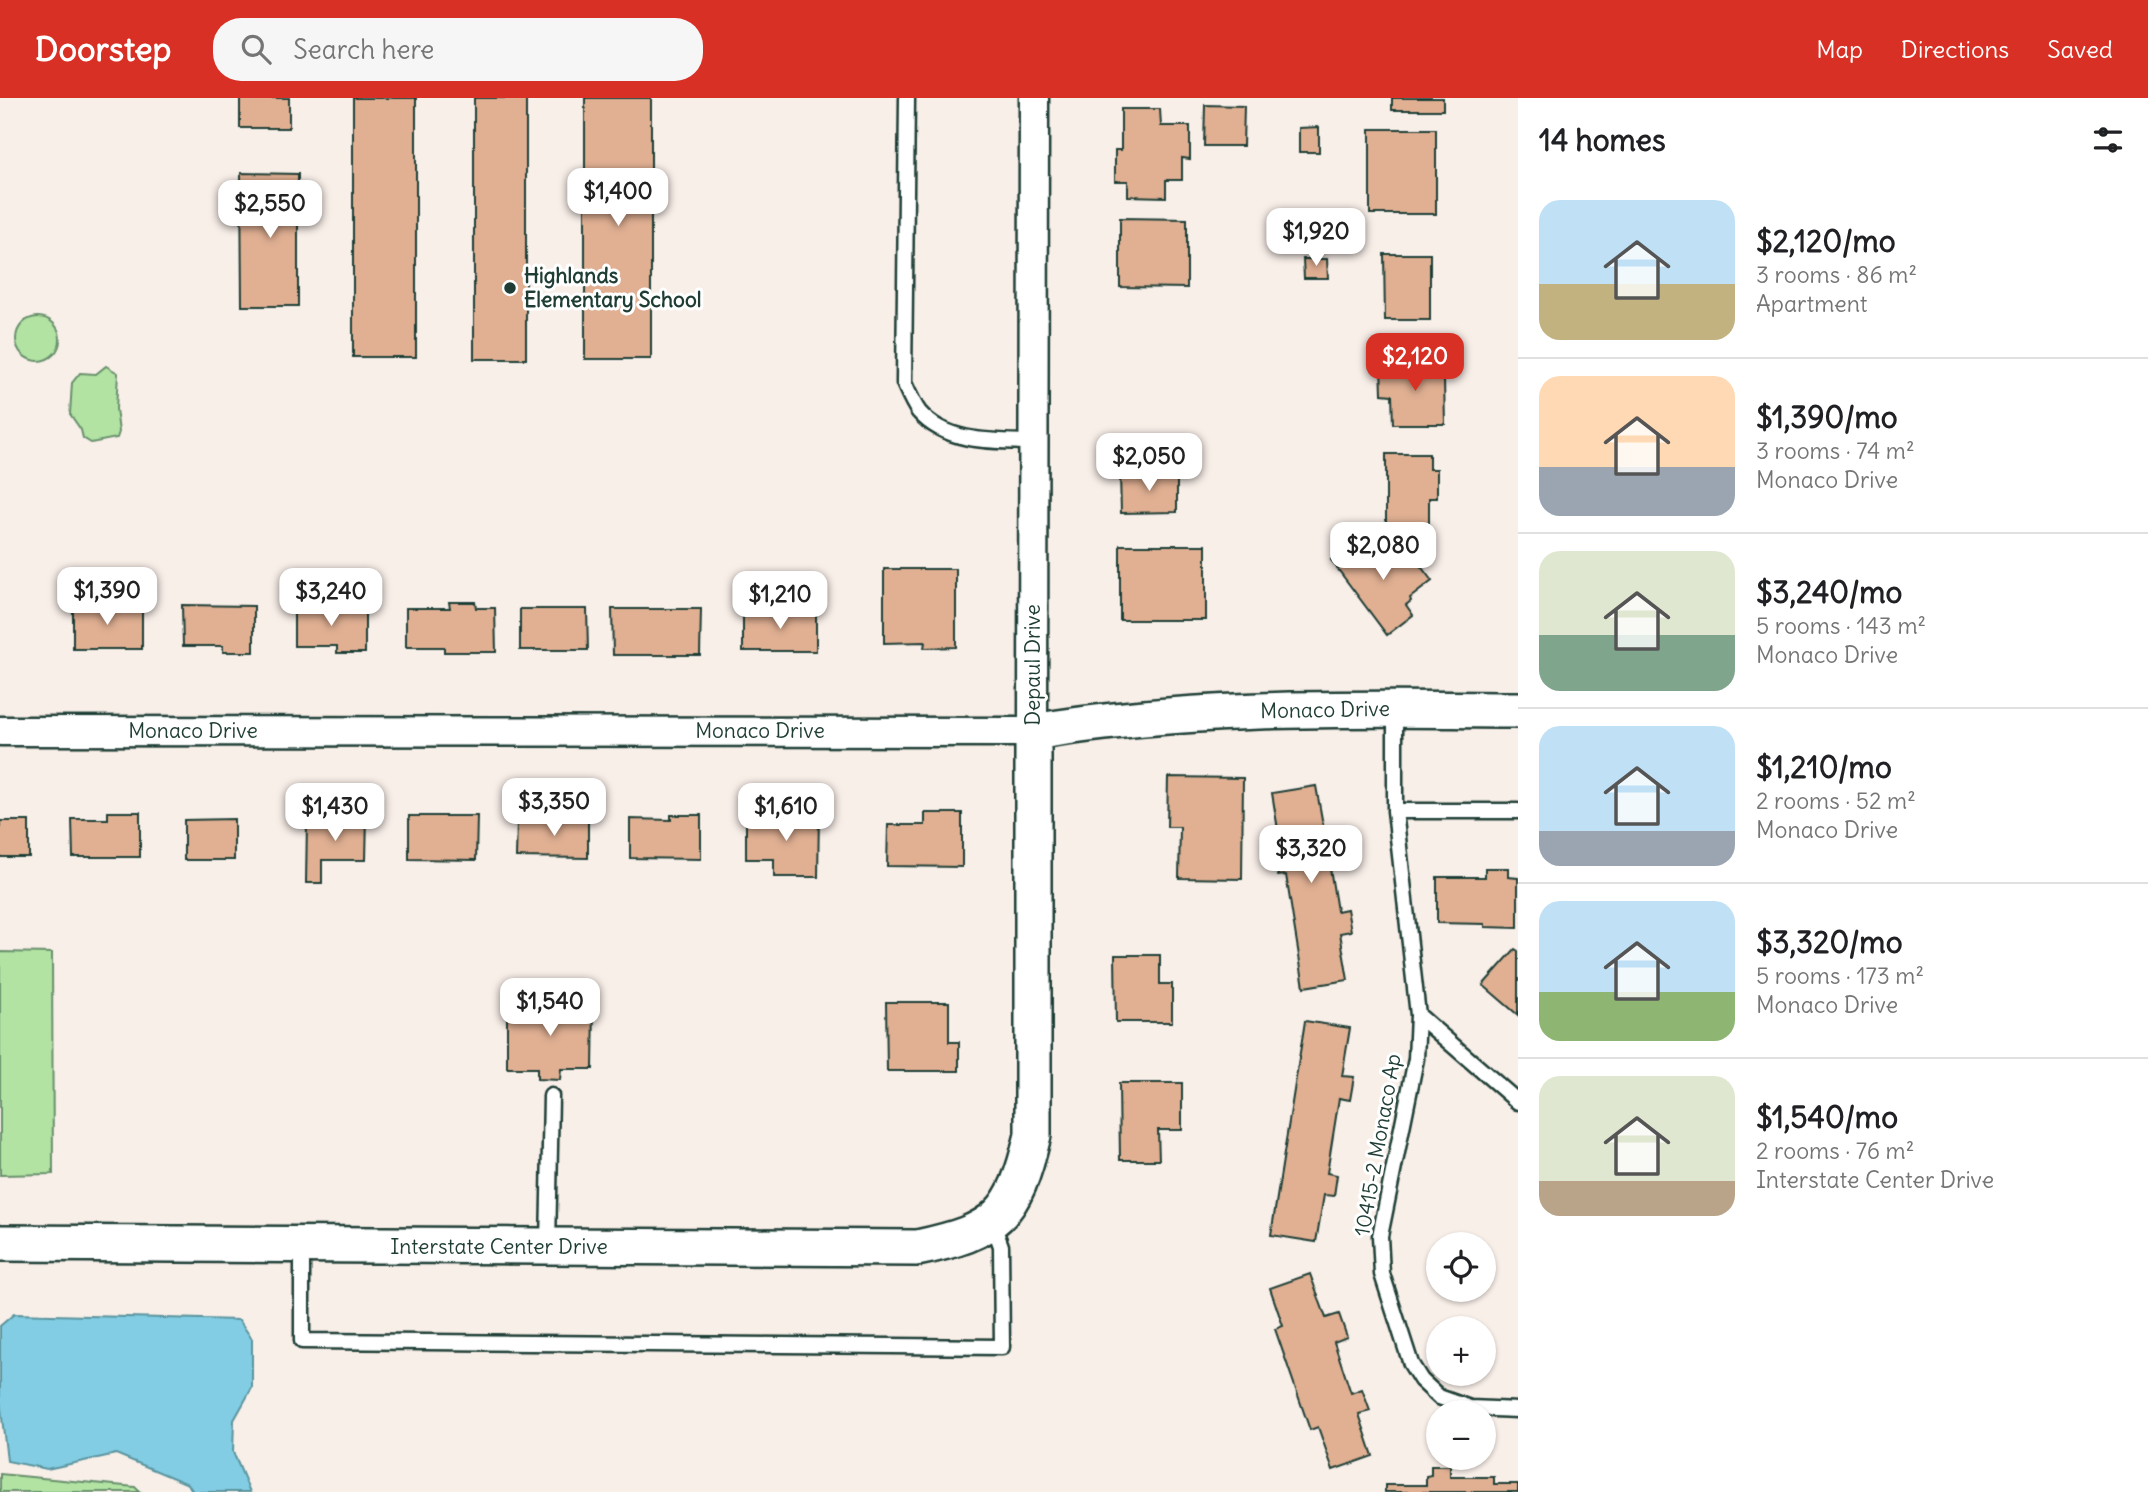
<!DOCTYPE html>
<html lang="en">
<head>
<meta charset="utf-8">
<style>
  body { margin:0; font-family:Delius,sans-serif; background:#f6f6f6; color:#202124; height:100vh; display:flex; flex-direction:column; font-size:26px; white-space:nowrap }
  * { box-sizing:border-box; margin:0 }
  p { font-size:23px; color:#757577 }
  .icon { flex:none; width:38px; height:38px; fill:none; stroke:currentColor; stroke-width:2; stroke-linecap:round; stroke-linejoin:round }
  .map { position:relative; flex:1; overflow:hidden }
  .sheet { display:flex; flex-direction:column; background:#fff; width:630px }
  .sheet>* { flex:none }
  .buttons { position:absolute; left:1426px; top:1134px; display:grid; gap:14px }
  .buttons a { display:grid; place-items:center; width:70px; height:70px; border-radius:50%; background:#fff; box-shadow:0 2px 5px #0004; font-size:35px }
  .price { position:absolute; translate:-50% -60px; padding:0 16px; border-radius:14px; background:#fff; color:#222; font-size:23px; line-height:46px; filter:drop-shadow(0 2px 4px #0008) }
  .price::after { content:''; position:absolute; left:50%; top:42px; width:21px; height:16px; margin-left:-10px; background:inherit; clip-path:polygon(0 0,100% 0,50% 100%) }
  .price.active { background:#d93025; color:#fff }
  ul { padding:0; list-style:none }
  li { display:flex; align-items:center; gap:21px; height:175px; padding:0 21px }
  li+li { border-top:2px solid #e0e0e0 }
  li span { display:grid; place-items:center; flex:none; width:196px; height:140px; border-radius:21px; color:#555 }
  li>.icon { margin-inline-start:auto }
  span .icon { width:84px; height:84px; fill:#fffc; stroke-width:1 }
  li b { font-size:30px }
  h2 { display:flex; justify-content:space-between; align-items:center; height:84px; padding:0 21px; font-size:30px }
  header { display:flex; align-items:center; gap:42px; box-sizing:border-box; height:98px; padding:0 35px; background:#d93025; color:#fff }
  header strong { font-size:33px }
  nav { display:flex; gap:38px; margin-inline-start:auto; font-size:24px }
  .search { width:490px; height:63px; background:#f6f6f6; display:flex; align-items:center; gap:18px; box-sizing:border-box; padding:0 24px; border-radius:28px; color:#757577; font-size:26px }
  main { display:flex; flex:1; min-height:0 }
  .map>svg:first-child { display:block }
  .green { fill:#b2e3a3; stroke:#68906c; stroke-width:2 }
  .water { fill:#82cde3; stroke:#5a939d; stroke-width:2 }
  .building { fill:#e1b093; stroke:#1f3d34; stroke-width:2 }
  .lines { fill:none; stroke-linecap:round; stroke-linejoin:round }
  .service-casing { stroke:#1f3d34; stroke-width:19 }
  .minor-casing { stroke:#1f3d34; stroke-width:33 }
  .tertiary-casing { stroke:#1f3d34; stroke-width:40 }
  .service { stroke:#fff; stroke-width:14 }
  .minor { stroke:#fff; stroke-width:28 }
  .tertiary { stroke:#fff; stroke-width:35 }
  .poi-dot { fill:#1f3d34; stroke:#fff; stroke-width:2.5 }
  .labels { text-anchor:middle; stroke-width:6; stroke-linejoin:round; paint-order:stroke }
  .poi-label { font-size:21px; font-weight:bold; fill:#1f3d34; stroke:#fff; text-anchor:start }
  .street-label { font-size:21px; fill:#1f3d34; stroke:#fff }
</style>
</head>
<body>
<header>
<strong>Doorstep</strong>
<div class="search"><svg class="icon" aria-label="search" viewBox="0 0 24 24"><circle cx="10" cy="10" r="6"/><path d="M15 15l6 6"/></svg>Search here</div>
<nav><a>Map</a><a>Directions</a><a>Saved</a></nav>
</header>
<main>
<div class="map">
<svg width="1518" height="1394" viewBox="0 0 1518 1394">
  <rect width="100%" height="100%" fill="#f9efe9"/>
  <filter id="ink" filterUnits="userSpaceOnUse"><feTurbulence type="fractalNoise" baseFrequency=".0143" numOctaves="2"/><feDisplacementMap in="SourceGraphic" scale="14" xChannelSelector="R" yChannelSelector="G"/><feConvolveMatrix kernelMatrix="1 2 1 2 8 2 1 2 1" color-interpolation-filters="sRGB"/></filter>
  <g filter="url(#ink)">
    <path class="green" d="M16 241a22 22 0 1 1 44 0a22 22 0 1 1-44 0Z
      M106,268L118,275L116,311L119,334L117,340L91,345L83,340L81,332L70,316L72,285L80,275L96,276Z
      M0,854L52,855L53,1076L0,1077Z
      M0,1376L135,1389L140,1394H0Z"/>
    <path class="water" d="M14,1216L239,1222L252,1241V1290L234,1322L233,1354L250,1394H193L188,1386L116,1356L47,1371L7,1363L0,1302V1228Z"/>
    <path class="building" d="M240,0H289V30H240Z
      M353,0H416V259H353Z
      M474,0H526V261H474Z
      M585,0H651V261H585Z
      M1392,0H1443V12H1392Z
      M1205,7L1244,8L1243,48H1204Z
      M1121,11H1160L1161,28H1190V61L1182,60V82H1166V99L1128,98V83H1115V52H1121Z
      M1319,29V54H1299V30Z
      M1370,31H1436V116H1370Z
      M241,75L298,76V208H242Z
      M1120,120L1187,121V190L1120,189Z
      M1384,156H1430V222H1385Z
      M1303,161H1327L1328,180H1304Z
      M1381,266H1438V281L1444,282L1445,326H1393L1392,297L1382,296Z
      M1386,356H1429V371H1437V400H1429V430H1386Z
      M1177,375V414L1121,415L1120,376Z
      M1355,443L1367,458L1378,448L1389,462L1406,449L1432,483L1410,500L1411,503L1406,507L1413,517L1387,537L1331,462Z
      M1120,447H1206V522H1120Z
      M884,471H956V549L924,550L925,544L884,545Z
      M449,504H475L476,510H495L496,554H444V549H406V510H450Z
      M73,507L142,508V551H73Z
      M182,507L254,508V554H223V548H183Z
      M294,509H365V555H337V548H294Z
      M520,511H587L588,552H520Z
      M612,511H701L700,557H613Z
      M743,513H816V553H743Z
      M1168,679L1243,680L1242,781L1179,780L1180,729H1167Z
      M1316,688L1325,738L1336,736L1339,756L1328,758L1337,813L1347,811L1351,833L1340,835L1348,882L1304,889L1286,777L1278,778L1272,745L1280,744L1272,695Z
      M108,714H140V759H73L72,721H108Z
      M784,715L819,716L818,779H774V761H746V719H784Z
      M925,715H962V769L887,768L888,727H925Z
      M335,717L367,718L366,762H322V785H306L307,723L335,724Z
      M558,717H588V760L516,759L517,723H558Z
      M671,717H701V761L630,760V721L671,722Z
      M409,718H477L476,762L409,761Z
      M234,721V762H184V722Z
      M0,723H29V759H0Z
      M1485,770H1508V779L1518,780V830L1485,829V826L1437,825V779H1485Z
      M1515,851L1518,853V917L1483,887Z
      M1115,857H1160V886H1172V924H1116Z
      M886,904H949V944H959V973H887Z
      M507,906L594,907L593,971H561L560,982L537,981V970H507Z
      M1305,923L1350,930L1342,978L1354,979L1350,1002L1339,1000L1327,1075L1337,1077L1334,1098L1324,1097L1316,1144L1271,1137Z
      M1119,985H1182V1032H1158L1159,1062H1120Z
      M1310,1176L1326,1220L1339,1216L1347,1239L1334,1244L1351,1295L1362,1291L1370,1313L1359,1316L1373,1358L1333,1372L1318,1329L1310,1332L1275,1231L1283,1228L1270,1190Z
      M1431,1368H1450V1379H1494V1386H1518V1394H1385V1387H1426V1378L1431,1377Z"/>
    <g class="lines">
      <g class="service-casing">
        <path id="service" d="M907,0L904,285C908,294 913,306 919,314C947,346 995,343 1034,344
          M1395,611V713L1418,917L1416,961L1380,1138L1382,1176L1411,1266L1421,1282L1439,1299L1470,1310L1518,1312
          M1395,713H1518
          M1418,917L1518,1004
          M548,1147L551,998
          M302,1148V1243L1002,1249L1001,1148L992,1123"/>
      </g>
      <g class="minor-casing">
        <path id="minor" d="M0,633L1033,634L1034,0"/>
      </g>
      <g class="tertiary-casing">
        <path id="tertiary" d="M0,1145L917,1150C997,1133 1014,1118 1033,1037V634C1193,607 1356,611 1518,612"/>
      </g>
      <use href="#service" class="service"/>
      <use href="#minor" class="minor"/>
      <use href="#tertiary" class="tertiary"/>
    </g>
  </g>
  <circle class="poi-dot" cx="510" cy="190" r="7"/>
  <g class="labels">
    <g class="poi-label">
      <text x="524" y="185">Highlands<tspan x="524" dy="24">Elementary School</tspan></text>
    </g>
    <g class="street-label">
      <text transform="translate(1033 567) rotate(-90)" y="7">Depaul Drive</text>
      <text transform="translate(1325 612) rotate(-1)" y="7">Monaco Drive</text>
      <text x="193" y="640">Monaco Drive</text>
      <text x="760" y="640">Monaco Drive</text>
      <text transform="translate(1378 1047) rotate(-80)" y="7">10415-2 Monaco Ap</text>
      <text x="499" y="1156">Interstate Center Drive</text>
    </g>
  </g>
</svg>
<div class="buttons">
<a><svg class="icon" aria-label="locate" viewBox="0 0 24 24"><circle cx="12" cy="12" r="6"/><path d="M12 2v4M12 18v4M2 12h4M18 12h4"/></svg></a>
<a>+</a>
<a>−</a>
</div>
<b class="price" style="left:618px;top:130px">$1,400</b>
<b class="price" style="left:270px;top:142px">$2,550</b>
<b class="price" style="left:1316px;top:170px">$1,920</b>
<b class="price active" style="left:1415px;top:295px">$2,120</b>
<b class="price" style="left:1149px;top:395px">$2,050</b>
<b class="price" style="left:1383px;top:484px">$2,080</b>
<b class="price" style="left:107px;top:529px">$1,390</b>
<b class="price" style="left:331px;top:530px">$3,240</b>
<b class="price" style="left:780px;top:533px">$1,210</b>
<b class="price" style="left:554px;top:740px">$3,350</b>
<b class="price" style="left:335px;top:745px">$1,430</b>
<b class="price" style="left:786px;top:745px">$1,610</b>
<b class="price" style="left:1311px;top:787px">$3,320</b>
<b class="price" style="left:550px;top:940px">$1,540</b>
</div>
<section class="sheet">
<h2>14 homes<svg class="icon" aria-label="filters" viewBox="0 0 24 24"><path d="M4 7h16M4 17h16"/><circle cx="9" cy="7" r="2"/><circle cx="15" cy="17" r="2"/></svg></h2>
<ul>
<li><span style="background:linear-gradient(#bfe0f5 60%,#c2b280 0)"><svg class="icon" aria-label="home" viewBox="0 0 24 24"><path d="M3 11l9-7 9 7M6 9v11h12V9"/></svg></span><div><b>$2,120/mo</b><p>3 rooms · 86 m²</p><p>Apartment</p></div></li>
<li><span style="background:linear-gradient(#ffd9b3 65%,#9aa5b1 0)"><svg class="icon" aria-label="home" viewBox="0 0 24 24"><path d="M3 11l9-7 9 7M6 9v11h12V9"/></svg></span><div><b>$1,390/mo</b><p>3 rooms · 74 m²</p><p>Monaco Drive</p></div></li>
<li><span style="background:linear-gradient(#dfe7d0 60%,#7fa58c 0)"><svg class="icon" aria-label="home" viewBox="0 0 24 24"><path d="M3 11l9-7 9 7M6 9v11h12V9"/></svg></span><div><b>$3,240/mo</b><p>5 rooms · 143 m²</p><p>Monaco Drive</p></div></li>
<li><span style="background:linear-gradient(#bfe0f5 75%,#9aa5b1 0)"><svg class="icon" aria-label="home" viewBox="0 0 24 24"><path d="M3 11l9-7 9 7M6 9v11h12V9"/></svg></span><div><b>$1,210/mo</b><p>2 rooms · 52 m²</p><p>Monaco Drive</p></div></li>
<li><span style="background:linear-gradient(#bfe0f5 65%,#8fb573 0)"><svg class="icon" aria-label="home" viewBox="0 0 24 24"><path d="M3 11l9-7 9 7M6 9v11h12V9"/></svg></span><div><b>$3,320/mo</b><p>5 rooms · 173 m²</p><p>Monaco Drive</p></div></li>
<li><span style="background:linear-gradient(#dfe7d0 75%,#b9a48a 0)"><svg class="icon" aria-label="home" viewBox="0 0 24 24"><path d="M3 11l9-7 9 7M6 9v11h12V9"/></svg></span><div><b>$1,540/mo</b><p>2 rooms · 76 m²</p><p>Interstate Center Drive</p></div></li>
</ul>
</section>
</main>
</body>
</html>
